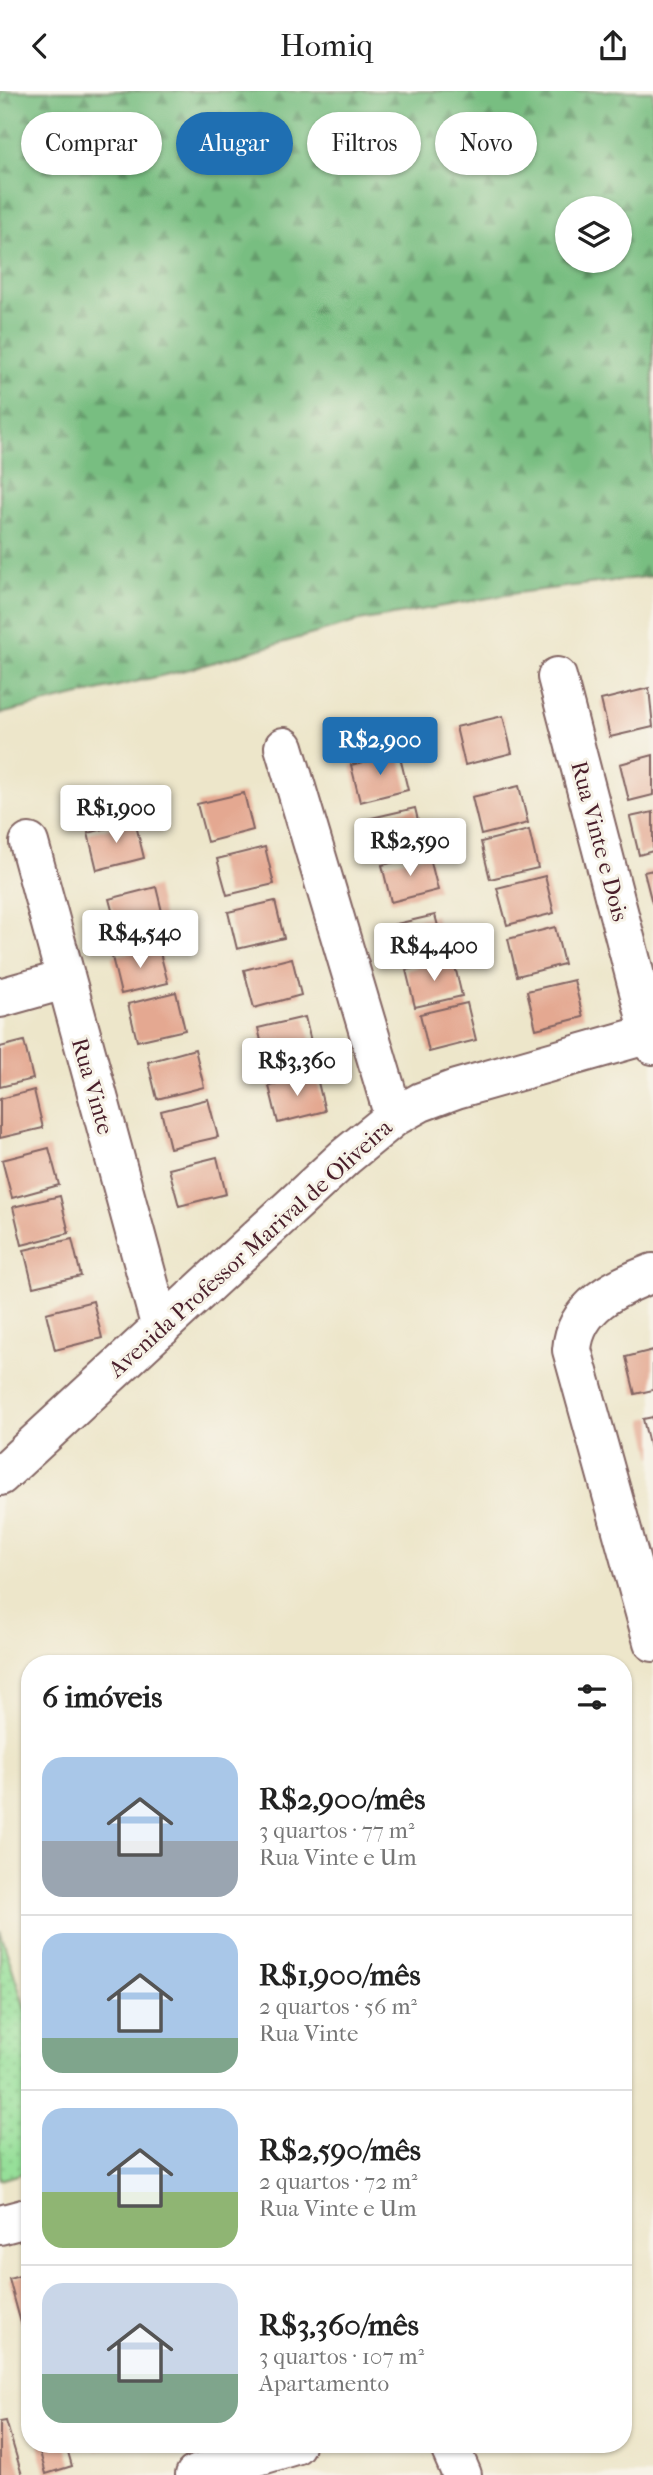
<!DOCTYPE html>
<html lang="pt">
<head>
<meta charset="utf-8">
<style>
  body { margin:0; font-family:"IM FELL French Canon",serif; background:#f2f2f2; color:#222; height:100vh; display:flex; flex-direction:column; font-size:26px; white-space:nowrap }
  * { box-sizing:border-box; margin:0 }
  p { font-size:23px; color:#767676 }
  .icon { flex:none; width:38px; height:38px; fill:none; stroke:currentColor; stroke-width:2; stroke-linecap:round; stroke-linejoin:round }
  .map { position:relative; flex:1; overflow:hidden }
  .details { position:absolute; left:21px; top:1564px; width:611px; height:798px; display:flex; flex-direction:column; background:#fff; border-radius:28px; box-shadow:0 2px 5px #0004 }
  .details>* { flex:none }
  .guide { position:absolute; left:21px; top:21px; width:612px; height:63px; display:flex; gap:14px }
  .buttons { position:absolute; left:555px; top:105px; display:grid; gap:14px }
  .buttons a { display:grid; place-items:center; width:77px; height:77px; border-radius:50%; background:#fff; box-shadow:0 2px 5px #0004; font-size:35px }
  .price { position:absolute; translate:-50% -60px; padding:0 16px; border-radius:7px; background:#fff; color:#222; font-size:23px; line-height:46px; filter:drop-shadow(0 2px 4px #0008) }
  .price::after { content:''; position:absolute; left:50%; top:42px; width:21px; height:16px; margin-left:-10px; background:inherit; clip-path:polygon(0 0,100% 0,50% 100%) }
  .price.selected { background:#1f6fb2; color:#fff }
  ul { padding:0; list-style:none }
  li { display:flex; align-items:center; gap:21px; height:175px; padding:0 21px }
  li+li { border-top:2px solid #e0e0e0 }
  li span { display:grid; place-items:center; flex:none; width:196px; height:140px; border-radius:21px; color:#555 }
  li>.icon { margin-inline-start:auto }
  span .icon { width:84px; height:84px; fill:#fffc; stroke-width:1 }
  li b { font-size:30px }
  h2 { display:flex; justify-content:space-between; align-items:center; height:84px; padding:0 21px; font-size:30px }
  .chip { padding:0 24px; border-radius:32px; background:#fff; box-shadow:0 2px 5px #0004; font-size:24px; line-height:63px }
  .chip.selected { background:#1f6fb2; color:#fff }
  header { display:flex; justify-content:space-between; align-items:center; height:91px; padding:0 21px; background:#fff; font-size:32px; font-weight:600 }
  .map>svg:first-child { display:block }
  .forest { fill:url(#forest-firs); stroke:#616e56; stroke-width:2; fill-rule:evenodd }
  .park { fill:url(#park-dots); stroke:#707f62; stroke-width:2 }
  .building { fill:#e4a891 }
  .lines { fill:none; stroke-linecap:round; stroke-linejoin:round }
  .minor-casing { stroke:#836563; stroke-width:42 }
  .minor { stroke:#fff; stroke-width:38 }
  .labels { text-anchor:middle; stroke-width:6; stroke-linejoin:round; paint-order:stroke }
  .street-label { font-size:23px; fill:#4a1f2b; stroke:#f7f3e8 }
</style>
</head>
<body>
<header><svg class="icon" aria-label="back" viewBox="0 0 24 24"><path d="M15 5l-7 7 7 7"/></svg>Homiq<svg class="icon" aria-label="share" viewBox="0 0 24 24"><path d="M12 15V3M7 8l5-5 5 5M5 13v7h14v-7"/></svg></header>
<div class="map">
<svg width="653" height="2384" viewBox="0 0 653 2384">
  <defs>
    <pattern id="forest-firs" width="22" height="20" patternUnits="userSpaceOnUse" patternTransform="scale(1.75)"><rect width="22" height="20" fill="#78be81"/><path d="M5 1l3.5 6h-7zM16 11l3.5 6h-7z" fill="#649a6a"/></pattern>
    <pattern id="park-dots" width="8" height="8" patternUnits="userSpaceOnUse" patternTransform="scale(1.75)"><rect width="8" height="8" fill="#96df99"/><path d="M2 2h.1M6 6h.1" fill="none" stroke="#83bf84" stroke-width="1.8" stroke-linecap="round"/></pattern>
  </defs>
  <rect width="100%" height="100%" fill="#f7f3e8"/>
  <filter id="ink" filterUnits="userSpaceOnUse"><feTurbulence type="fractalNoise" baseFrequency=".0143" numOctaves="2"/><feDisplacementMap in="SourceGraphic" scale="14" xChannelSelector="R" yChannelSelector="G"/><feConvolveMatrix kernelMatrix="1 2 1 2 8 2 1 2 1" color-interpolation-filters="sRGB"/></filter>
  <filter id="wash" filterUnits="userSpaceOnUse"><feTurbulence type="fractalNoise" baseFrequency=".00686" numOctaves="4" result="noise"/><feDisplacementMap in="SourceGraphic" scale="28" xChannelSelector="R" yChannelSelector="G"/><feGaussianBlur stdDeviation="1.57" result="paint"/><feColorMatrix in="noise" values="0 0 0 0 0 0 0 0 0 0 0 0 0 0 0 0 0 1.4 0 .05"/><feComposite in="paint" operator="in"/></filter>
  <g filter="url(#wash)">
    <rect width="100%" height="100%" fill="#ede6ca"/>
    <path class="forest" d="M0,0H653V485L517,502L359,530L190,578L0,623ZM567,117H620V170H567Z"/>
    <path class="park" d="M0,1839L30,1933V2080L0,2089Z"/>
    <g id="blocks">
      <path class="building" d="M649,597L653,636L610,646L601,609Z
        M503,625L512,662L465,674L456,636Z
        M399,662L408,699L360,711L351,674Z
        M653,664V704L629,710L620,673Z
        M519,695L528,732L481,744L472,706Z
        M244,702L253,739L207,751L197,713Z
        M415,717L424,754L377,765L367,728Z
        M653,721V760L639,764L630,726Z
        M135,730L144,767L97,779L88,742Z
        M529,739L538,777L490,788L481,751Z
        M265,756L274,793L227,804L217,768Z
        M429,763L438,799L391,811L382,774Z
        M653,779V812H652L644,781Z
        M545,785L554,822L507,834L497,797Z
        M156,796L165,833L119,845L109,808Z
        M275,810L284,847L237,858L228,821Z
        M435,824L445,861L397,873L388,835Z
        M555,836L564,873L517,885L508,848Z
        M158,854L168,892L121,903L112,866Z
        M292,867L301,904L254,917L244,879Z
        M453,867L462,905L415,916L406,879Z
        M574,889L583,926L536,938L527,900Z
        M176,901L185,939L137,950L128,913Z
        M467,912L476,949L429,961L420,923Z
        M305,926L314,963L267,975L258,937Z
        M24,950L33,988L0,996V956Z
        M195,958L204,996L157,1008L148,971Z
        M316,983L325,1020L278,1032L269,995Z
        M34,999L43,1037L0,1047V1008Z
        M208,1008L218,1046L170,1057L161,1020Z
        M49,1057L59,1094L12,1107L2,1069Z
        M217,1066L226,1103L179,1115L169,1078Z
        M60,1105L69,1142L22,1154L13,1116Z
        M72,1148L81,1185L33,1196L24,1159Z
        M93,1210L102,1247L55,1259L46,1222Z
        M653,1259V1299L635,1303L626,1266Z
        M653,1326V1366H652L643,1328Z
        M30,2182V2241L24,2243L9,2188Z
        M6,2330L22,2384H0V2331Z
        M38,2354H66L72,2375L46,2383Z
        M95,2354H116L97,2360Z"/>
    </g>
  </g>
  <g filter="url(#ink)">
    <use href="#blocks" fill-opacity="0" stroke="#836563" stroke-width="2"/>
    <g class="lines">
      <g class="minor-casing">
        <path id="minor" d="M557,586L653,954
          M284,656L394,1026
          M29,752L161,1237
          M0,907L64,889
          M653,1182C616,1196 575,1215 572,1259L653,1551
          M0,1385L345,1066L394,1026L421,1011L456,998L653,942
          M0,2134L30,2126
          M449,2354L462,2384
          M195,2384L295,2354"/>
      </g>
      <use href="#minor" class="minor"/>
    </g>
  </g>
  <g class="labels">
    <g class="street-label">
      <text transform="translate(600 750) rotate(75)" y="8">Rua Vinte e Dois</text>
      <text transform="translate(93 995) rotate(74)" y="8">Rua Vinte</text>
      <text transform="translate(250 1157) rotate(-42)" y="8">Avenida Professor Marival de Oliveira</text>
    </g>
  </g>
</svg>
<div class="buttons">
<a><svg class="icon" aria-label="layers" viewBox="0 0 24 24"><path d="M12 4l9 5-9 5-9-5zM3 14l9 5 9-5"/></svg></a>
</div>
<b class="price selected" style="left:380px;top:686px">R$2,900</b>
<b class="price" style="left:116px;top:754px">R$1,900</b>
<b class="price" style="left:410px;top:787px">R$2,590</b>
<b class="price" style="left:140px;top:879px">R$4,540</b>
<b class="price" style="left:434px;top:892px">R$4,400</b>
<b class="price" style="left:297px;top:1007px">R$3,360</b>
<div class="guide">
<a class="chip">Comprar</a>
<a class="chip selected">Alugar</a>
<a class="chip">Filtros</a>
<a class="chip">Novo</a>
</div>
<section class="details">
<h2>6 imóveis<svg class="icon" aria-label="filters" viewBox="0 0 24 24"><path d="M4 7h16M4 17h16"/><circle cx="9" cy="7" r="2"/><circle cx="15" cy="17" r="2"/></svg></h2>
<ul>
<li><span style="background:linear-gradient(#a9c7e8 60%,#9aa5b1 0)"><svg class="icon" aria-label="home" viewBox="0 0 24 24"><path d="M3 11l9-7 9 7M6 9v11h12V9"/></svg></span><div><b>R$2,900/mês</b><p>3 quartos · 77 m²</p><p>Rua Vinte e Um</p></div></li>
<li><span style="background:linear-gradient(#a9c7e8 75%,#7fa58c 0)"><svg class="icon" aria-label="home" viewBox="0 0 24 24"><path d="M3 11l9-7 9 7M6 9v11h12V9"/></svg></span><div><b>R$1,900/mês</b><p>2 quartos · 56 m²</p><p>Rua Vinte</p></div></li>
<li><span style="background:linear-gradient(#a9c7e8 60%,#8fb573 0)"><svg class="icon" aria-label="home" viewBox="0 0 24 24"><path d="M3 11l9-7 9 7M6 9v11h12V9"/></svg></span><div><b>R$2,590/mês</b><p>2 quartos · 72 m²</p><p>Rua Vinte e Um</p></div></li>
<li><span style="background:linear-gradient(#c9d6e8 65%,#7fa58c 0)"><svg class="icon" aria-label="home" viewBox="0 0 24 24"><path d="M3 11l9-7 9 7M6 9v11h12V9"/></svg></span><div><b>R$3,360/mês</b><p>3 quartos · 107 m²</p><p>Apartamento</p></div></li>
</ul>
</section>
</div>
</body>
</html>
